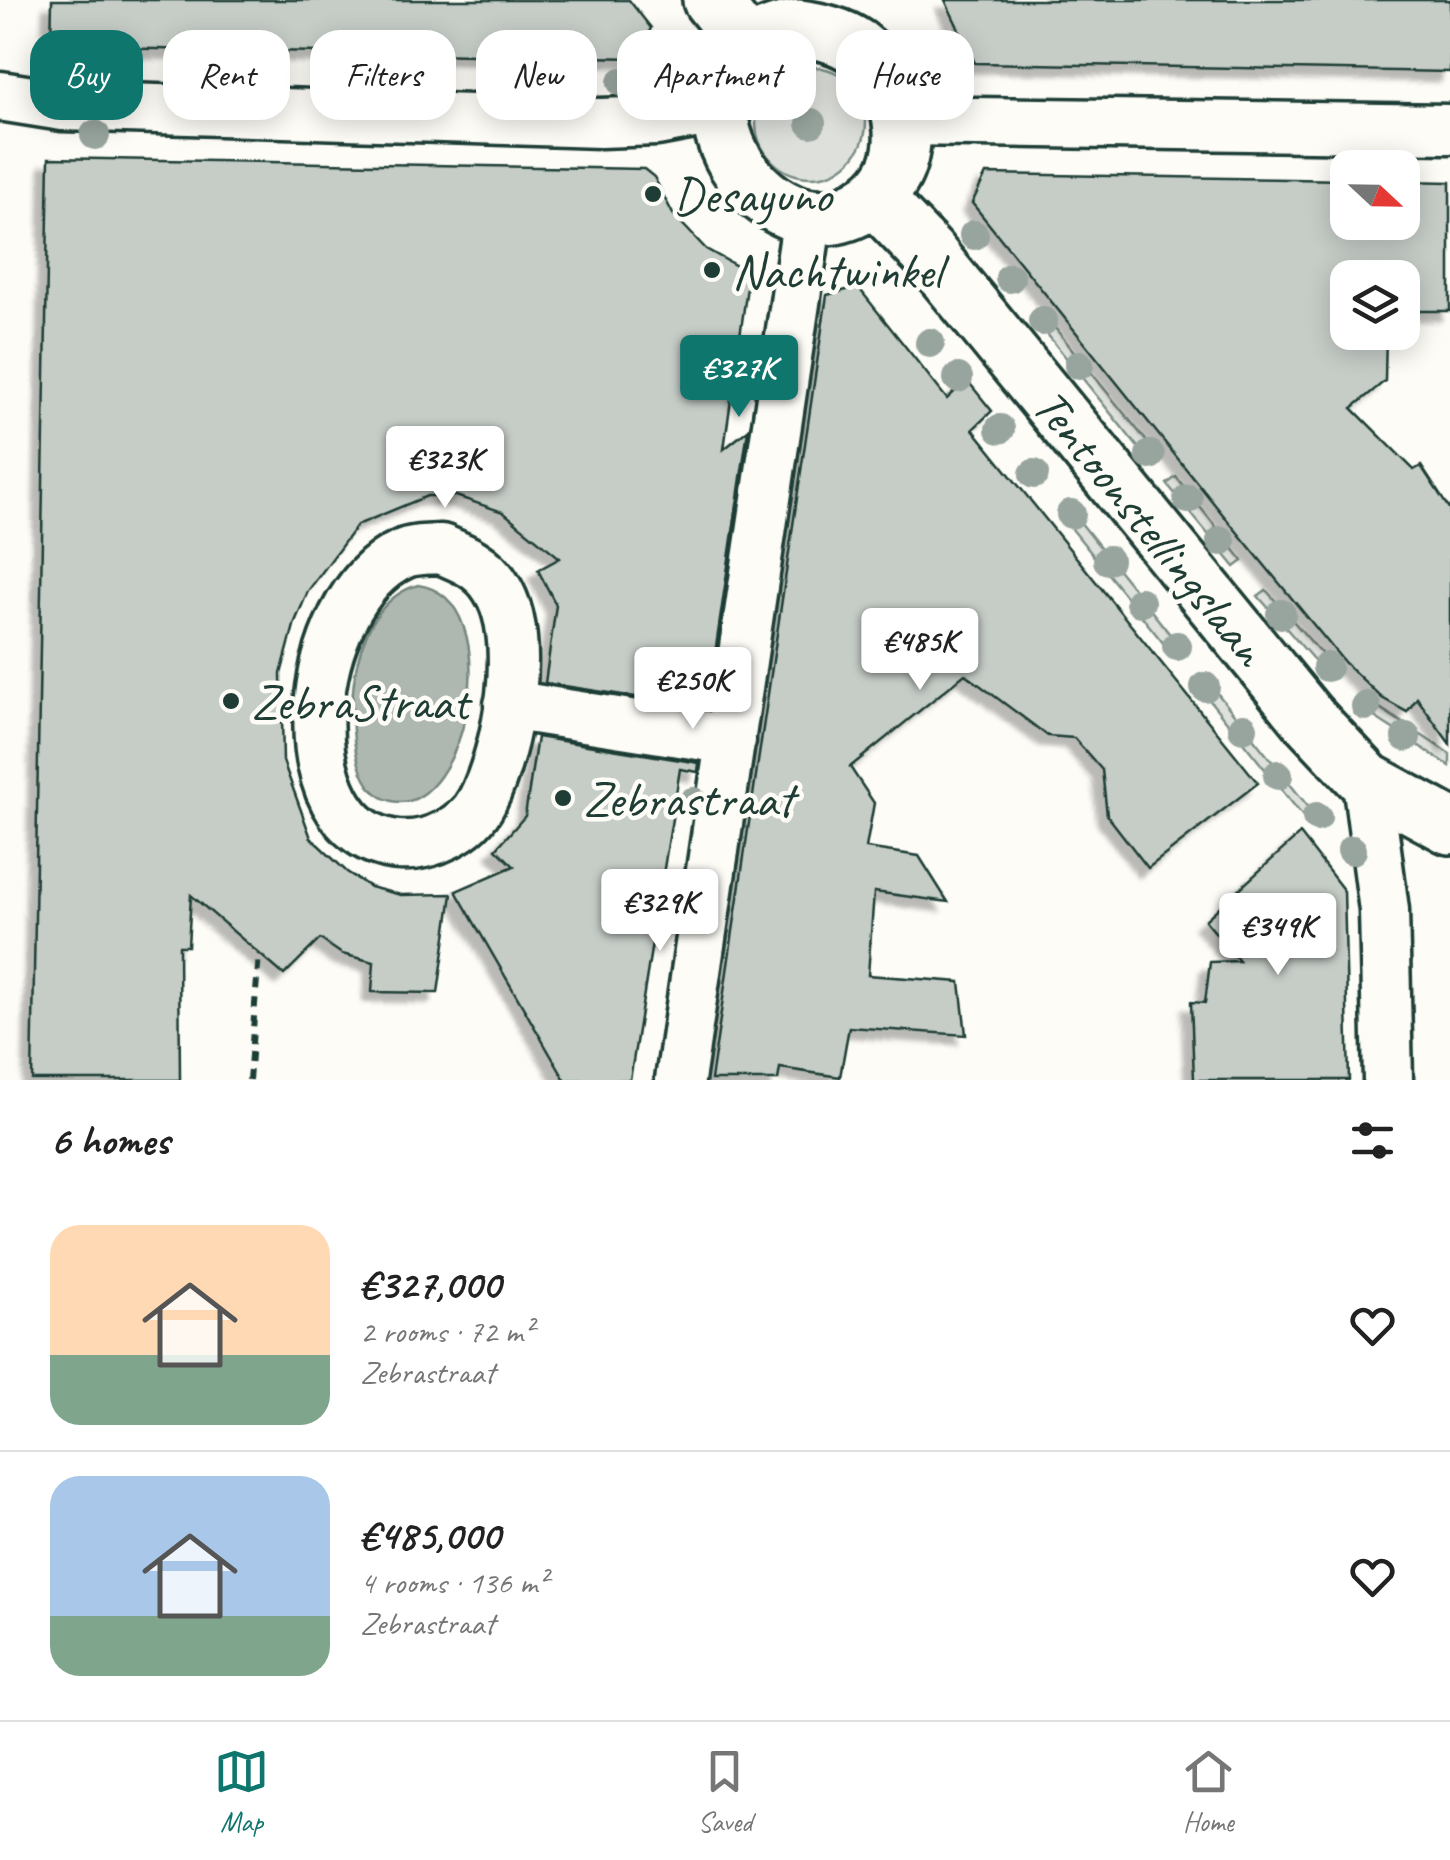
<!DOCTYPE html>
<html lang="en">
<head>
<meta charset="utf-8">
<style>
  body { margin:0; font-family:Caveat,sans-serif; background:#f6f6f6; color:#222; height:100vh; display:flex; flex-direction:column; font-size:38px; white-space:nowrap }
  * { box-sizing:border-box; margin:0 }
  p { font-size:32px; color:#767676 }
  .icon { flex:none; width:55px; height:55px; fill:none; stroke:currentColor; stroke-width:2; stroke-linecap:round; stroke-linejoin:round }
  .map { position:relative; height:1080px; overflow:hidden }
  .side { display:flex; flex-direction:column; background:#fff; flex:1 }
  .side>* { flex:none }
  .banner { position:absolute; left:30px; top:30px; width:1390px; height:90px; display:flex; gap:20px }
  .needle { width:65px; rotate:112deg }
  .buttons { position:absolute; left:1330px; top:150px; display:grid; gap:20px }
  .buttons a { display:grid; place-items:center; width:90px; height:90px; border-radius:20px; background:#fff; box-shadow:0 5px 25px #0003; font-size:50px }
  .price { position:absolute; translate:-50% -85px; padding:0 22px; border-radius:10px; background:#fff; color:#222; font-size:32px; line-height:65px; filter:drop-shadow(0 2px 5px #0008) }
  .price::after { content:''; position:absolute; left:50%; top:60px; width:30px; height:22px; margin-left:-15px; background:inherit; clip-path:polygon(0 0,100% 0,50% 100%) }
  .price.current { background:#0f766e; color:#fff }
  ul { padding:0; list-style:none }
  li { display:flex; align-items:center; gap:30px; height:250px; padding:0 50px }
  li+li { border-top:2px solid #e0e0e0 }
  li span { display:grid; place-items:center; flex:none; width:280px; height:200px; border-radius:30px; color:#555 }
  li>.icon { margin-inline-start:auto }
  span .icon { width:120px; height:120px; fill:#fffc; stroke-width:1 }
  li b { font-size:42px }
  h2 { display:flex; justify-content:space-between; align-items:center; height:120px; padding:0 50px; font-size:42px }
  .pill { padding:0 35px; border-radius:30px; background:#fff; box-shadow:0 5px 25px #0003; font-size:35px; line-height:90px }
  .pill.current { background:#0f766e; color:#fff }
  .dock { display:flex; justify-content:space-around; align-items:center; height:140px; border-top:2px solid #e0e0e0; background:#fff; font-size:28px; color:#767676 }
  .dock a { display:grid; justify-items:center; gap:5px }
  .dock .current { color:#0f766e }
  .map>svg:first-child { display:block }
  .green { fill:#dde0db; stroke:#7e8e88; stroke-width:2.5 }
  .water { fill:#aeb8b1; stroke:#75877f; stroke-width:2.5 }
  .building { fill:#c6cdc7; stroke:#1f3d34; stroke-width:2.5; filter:url(#shadow) }
  .lines { fill:none; stroke-linecap:round; stroke-linejoin:round }
  .street-casing { stroke:#1f3d34; stroke-width:55 }
  .secondary-casing { stroke:#1f3d34; stroke-width:62 }
  .path { stroke:#1f3d34; stroke-width:6; stroke-dasharray:10 8; stroke-linecap:butt }
  .street { stroke:#fdfcf7; stroke-width:48 }
  .secondary { stroke:#fdfcf7; stroke-width:55 }
  .tree { fill:#98a59e }
  .poi-dot { fill:#1f3d34; stroke:#fdfcf7; stroke-width:4 }
  .labels { text-anchor:middle; stroke-width:9; stroke-linejoin:round; paint-order:stroke }
  .poi-label { font-size:50px; fill:#1f3d34; stroke:#fdfcf7; text-anchor:start }
  .street-label { font-size:50px; fill:#1f3d34; stroke:#fdfcf7 }
</style>
</head>
<body>
<div class="map">
<svg width="1450" height="1080" viewBox="0 0 1450 1080">
  <defs>
    <filter id="shadow"><feDropShadow dx="-9" dy="9" stdDeviation="2.5" flood-color="#0004"/></filter>
  </defs>
  <rect width="100%" height="100%" fill="#fdfcf7"/>
  <filter id="ink" filterUnits="userSpaceOnUse"><feTurbulence type="fractalNoise" baseFrequency=".01" numOctaves="2"/><feDisplacementMap in="SourceGraphic" scale="20" xChannelSelector="R" yChannelSelector="G"/><feConvolveMatrix kernelMatrix="1 2 1 2 8 2 1 2 1" color-interpolation-filters="sRGB"/></filter>
  <g filter="url(#ink)">
    <path class="green" d="M756 122a55 55 0 1 1 110 0a55 55 0 1 1-110 0Z
      M1042,312L1157,454L1149,461L1035,319Z
      M1176,477L1243,561L1235,567L1167,484Z
      M1068,507L1185,653L1176,659L1060,514Z
      M1266,590L1333,667L1326,674L1258,596Z
      M1206,679L1322,824L1314,830L1198,686Z
      M1363,697L1450,754V766L1356,705Z"/>
    <path class="water" d="M418,585C511,598 466,818 392,801C374,797 364,781 359,764C343,709 352,604 418,585Z"/>
    <path class="building" d="M52,0H629L651,28L637,58L51,47Z
      M945,0H1450V72L975,63Z
      M49,158L644,169L654,177L673,214L706,249L749,273L724,449L748,430L707,708L545,683L556,605L538,570L560,558L503,512L456,496H427L357,525L308,591L295,622L281,674L283,761L311,838L347,872L370,887L401,895L452,894L438,993L372,992L374,962L342,954L320,939L284,975L191,895L188,946H179L180,1080H32Z
      M986,174L1348,180V222H1402V181L1450,182V311H1402V278H1348V332H1386L1385,381L1352,408L1414,470L1421,466L1450,510V744L1417,698L1407,712L1382,698L1345,663L1220,511L972,203Z
      M858,287L947,399L967,380L992,411L973,429L1258,783L1148,868L1107,815L1102,770L1074,738L1048,736L965,674L850,767L874,803L866,848L919,856L948,902L874,892L868,975L960,982L966,1035L849,1027L840,1077L780,1068L778,1080H711L827,295Z
      M537,737L699,763L698,772L680,769L630,1080H565L456,891L514,866L496,849L525,816Z
      M1300,834L1344,891L1349,1080H1194L1191,1002L1205,1003L1210,962L1239,961L1205,920Z"/>
    <g class="lines">
      <g class="street-casing">
        <path id="street" d="M0,96L63,106L600,123L657,121L720,109
          M902,121L1450,129
          M441,549C463,558 483,566 496,587C529,637 508,750 482,801C468,829 429,848 398,845C281,833 302,600 403,554C414,549 429,550 441,549Z
          M509,705L731,740
          M1367,781L1384,910L1388,1080
          M680,1080L808,215"/>
      </g>
      <g class="secondary-casing">
        <path id="secondary" d="M711,0L748,47
          M799,28C819,31 840,35 857,47C902,80 924,160 872,199C759,283 634,53 799,28Z
          M875,198L927,252L1308,718L1367,781L1450,826"/>
      </g>
      <path class="path" d="M249,1080L259,954"/>
      <use href="#street" class="street"/>
      <use href="#secondary" class="secondary"/>
    </g>
    <g class="tree">
      <circle cx="940" cy="65" r="15"/>
      <circle cx="98" cy="73" r="15"/>
      <circle cx="622" cy="82" r="15"/>
      <circle cx="811" cy="123" r="15"/>
      <circle cx="95" cy="135" r="15"/>
      <circle cx="974" cy="235" r="15"/>
      <circle cx="1010" cy="278" r="15"/>
      <circle cx="1043" cy="321" r="15"/>
      <circle cx="930" cy="343" r="15"/>
      <circle cx="1079" cy="365" r="15"/>
      <circle cx="958" cy="378" r="15"/>
      <circle cx="1000" cy="429" r="15"/>
      <circle cx="1150" cy="455" r="15"/>
      <circle cx="1034" cy="474" r="15"/>
      <circle cx="1188" cy="499" r="15"/>
      <circle cx="1071" cy="514" r="15"/>
      <circle cx="1221" cy="541" r="15"/>
      <circle cx="1108" cy="560" r="15"/>
      <circle cx="1140" cy="602" r="15"/>
      <circle cx="1281" cy="614" r="15"/>
      <circle cx="1177" cy="646" r="15"/>
      <circle cx="712" cy="667" r="15"/>
      <circle cx="1327" cy="667" r="15"/>
      <circle cx="1205" cy="687" r="15"/>
      <circle cx="1366" cy="706" r="15"/>
      <circle cx="1243" cy="728" r="15"/>
      <circle cx="1406" cy="737" r="15"/>
      <circle cx="1278" cy="775" r="15"/>
      <circle cx="693" cy="802" r="15"/>
      <circle cx="1317" cy="817" r="15"/>
      <circle cx="1352" cy="850" r="15"/>
    </g>
  </g>
  <g class="poi-dot">
    <circle cx="653" cy="194" r="10"/>
    <circle cx="712" cy="270" r="10"/>
    <circle cx="231" cy="701" r="10"/>
    <circle cx="563" cy="798" r="10"/>
  </g>
  <g class="labels">
    <g class="poi-label">
      <text x="673" y="212">Desayuno</text>
      <text x="732" y="288">Nachtwinkel</text>
      <text x="251" y="719">ZebraStraat</text>
      <text x="583" y="816">Zebrastraat</text>
    </g>
    <g class="street-label">
      <text transform="translate(1151 526) rotate(51)" y="18">Tentoonstellingslaan</text>
    </g>
  </g>
</svg>
<div class="buttons">
<a><svg class="needle" viewBox="-14 -14 28 28"><path d="M0-13l5 13h-10z" fill="#e53935"/><path d="M0 13l5-13h-10z" fill="#767676"/></svg></a>
<a><svg class="icon" aria-label="layers" viewBox="0 0 24 24"><path d="M12 4l9 5-9 5-9-5zM3 14l9 5 9-5"/></svg></a>
</div>
<b class="price current" style="left:739px;top:420px">€327K</b>
<b class="price" style="left:445px;top:511px">€323K</b>
<b class="price" style="left:920px;top:693px">€485K</b>
<b class="price" style="left:693px;top:732px">€250K</b>
<b class="price" style="left:660px;top:954px">€329K</b>
<b class="price" style="left:1278px;top:978px">€349K</b>
<div class="banner">
<a class="pill current">Buy</a>
<a class="pill">Rent</a>
<a class="pill">Filters</a>
<a class="pill">New</a>
<a class="pill">Apartment</a>
<a class="pill">House</a>
</div>
</div>
<section class="side">
<h2>6 homes<svg class="icon" aria-label="filters" viewBox="0 0 24 24"><path d="M4 7h16M4 17h16"/><circle cx="9" cy="7" r="2"/><circle cx="15" cy="17" r="2"/></svg></h2>
<ul>
<li><span style="background:linear-gradient(#ffd9b3 65%,#7fa58c 0)"><svg class="icon" aria-label="home" viewBox="0 0 24 24"><path d="M3 11l9-7 9 7M6 9v11h12V9"/></svg></span><div><b>€327,000</b><p>2 rooms · 72 m²</p><p>Zebrastraat</p></div><svg class="icon" aria-label="heart" viewBox="0 0 24 24"><path d="M12 20l-8-8c-3-5 5-10 8-4 3-6 11-1 8 4z"/></svg></li>
<li><span style="background:linear-gradient(#a9c7e8 70%,#7fa58c 0)"><svg class="icon" aria-label="home" viewBox="0 0 24 24"><path d="M3 11l9-7 9 7M6 9v11h12V9"/></svg></span><div><b>€485,000</b><p>4 rooms · 136 m²</p><p>Zebrastraat</p></div><svg class="icon" aria-label="heart" viewBox="0 0 24 24"><path d="M12 20l-8-8c-3-5 5-10 8-4 3-6 11-1 8 4z"/></svg></li>
</ul>
</section>
<nav class="dock">
<a class="current"><svg class="icon" aria-label="map" viewBox="0 0 24 24"><path d="M3 6l6-2 6 2 6-2v14l-6 2-6-2-6 2zM9 4v14M15 6v14"/></svg>Map</a>
<a><svg class="icon" aria-label="saved" viewBox="0 0 24 24"><path d="M7 4h10v16l-5-4-5 4z"/></svg>Saved</a>
<a><svg class="icon" aria-label="home" viewBox="0 0 24 24"><path d="M3 11l9-7 9 7M6 9v11h12V9"/></svg>Home</a>
</nav>
</body>
</html>
